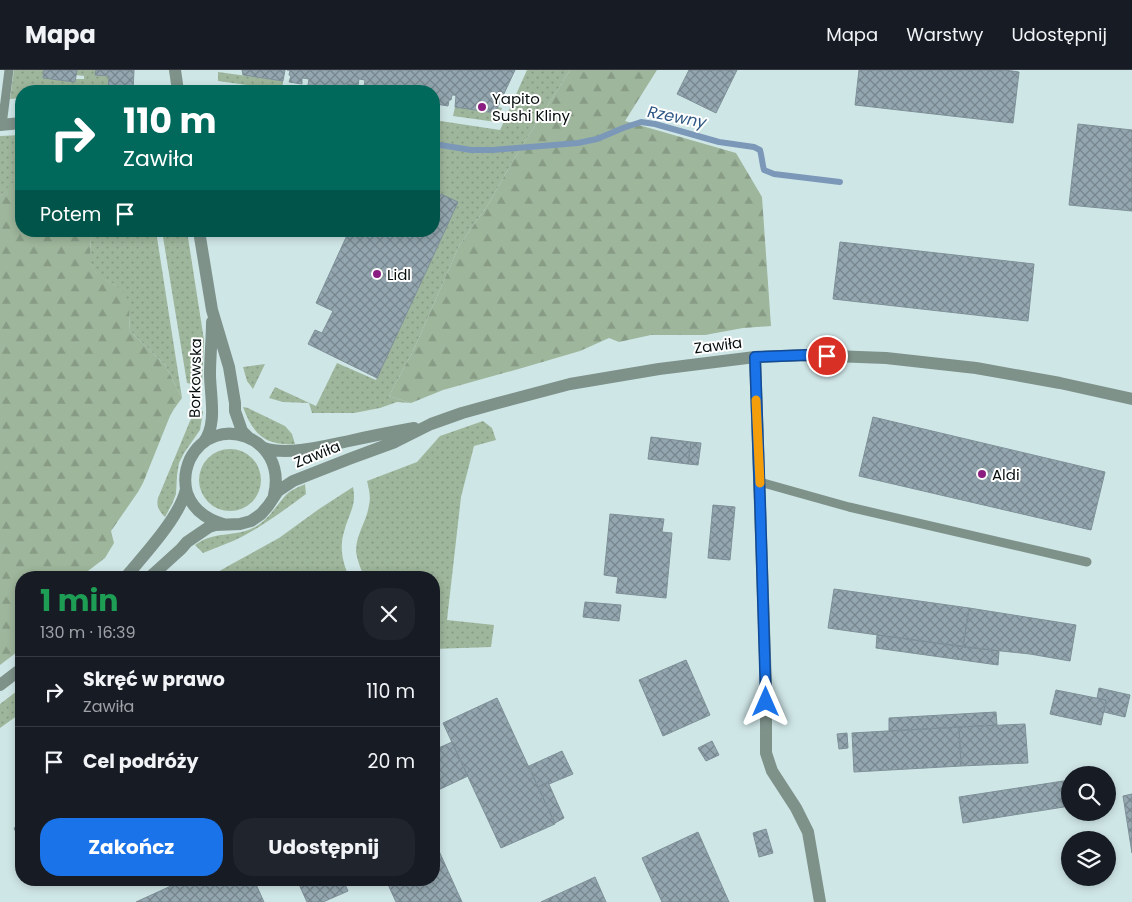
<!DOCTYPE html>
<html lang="pl">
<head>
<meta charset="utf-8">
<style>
  body { margin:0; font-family:Poppins,sans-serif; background:#20242c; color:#f1f3f6; height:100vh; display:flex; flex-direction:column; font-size:19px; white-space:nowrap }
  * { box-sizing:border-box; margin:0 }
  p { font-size:16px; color:#9ea1a6 }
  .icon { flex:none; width:28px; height:28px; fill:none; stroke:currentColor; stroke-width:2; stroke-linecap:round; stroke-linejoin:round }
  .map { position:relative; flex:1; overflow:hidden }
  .details { position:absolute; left:15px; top:501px; width:425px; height:315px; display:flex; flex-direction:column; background:#171b24; border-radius:20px; box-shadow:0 2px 8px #0003 }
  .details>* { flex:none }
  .guide { position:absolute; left:15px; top:15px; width:425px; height:152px; border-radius:20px; box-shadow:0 2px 8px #0003; background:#00695c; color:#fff; overflow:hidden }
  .buttons { position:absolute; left:1061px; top:696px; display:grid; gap:10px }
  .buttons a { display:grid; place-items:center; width:55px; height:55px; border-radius:50%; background:#171b24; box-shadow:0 2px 8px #0003; font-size:25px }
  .pin { position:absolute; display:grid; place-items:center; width:42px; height:42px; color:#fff; margin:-21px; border:2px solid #fff; border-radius:50%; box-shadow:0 1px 5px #0007 }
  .me { position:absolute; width:55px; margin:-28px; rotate:0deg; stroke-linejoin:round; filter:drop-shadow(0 0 4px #0008) }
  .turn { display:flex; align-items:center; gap:18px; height:105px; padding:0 25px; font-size:22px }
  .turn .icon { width:65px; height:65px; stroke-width:2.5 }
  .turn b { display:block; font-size:35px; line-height:42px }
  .then { display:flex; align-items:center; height:48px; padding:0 25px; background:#0003; gap:10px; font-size:19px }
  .round { display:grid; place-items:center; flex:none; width:52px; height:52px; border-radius:20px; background:#20242c }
  .summary { display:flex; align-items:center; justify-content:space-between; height:85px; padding:0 25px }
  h1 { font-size:30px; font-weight:700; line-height:38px; color:#1e9e55 }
  .action { display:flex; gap:10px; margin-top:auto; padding:10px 25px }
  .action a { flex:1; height:58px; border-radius:20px; background:#1a73e8; color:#fff; font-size:20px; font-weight:700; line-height:58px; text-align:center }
  .action a+a { background:#20242c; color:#f1f3f6 }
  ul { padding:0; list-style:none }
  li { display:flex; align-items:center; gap:15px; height:70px; padding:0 25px; border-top:1px solid #363941 }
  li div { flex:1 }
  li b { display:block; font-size:19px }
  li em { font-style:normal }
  header { display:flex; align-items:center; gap:30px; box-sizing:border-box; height:70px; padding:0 25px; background:#171b24; border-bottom:1px solid #363941 }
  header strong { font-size:24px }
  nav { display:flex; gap:28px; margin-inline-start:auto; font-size:18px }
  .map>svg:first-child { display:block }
  .grass { fill:url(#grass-dots) }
  .forest { fill:url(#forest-firs) }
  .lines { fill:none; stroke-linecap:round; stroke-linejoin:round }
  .stream { stroke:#7c98b9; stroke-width:6 }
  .building { fill:url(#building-cross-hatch); stroke:#7d9097 }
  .service { stroke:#7e928a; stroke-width:9 }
  .minor { stroke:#7e928a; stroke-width:12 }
  .tertiary { stroke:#7e928a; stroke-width:12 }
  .route-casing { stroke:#114b97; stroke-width:12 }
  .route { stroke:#1a73e8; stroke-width:9 }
  .slow { stroke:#f59e0b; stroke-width:9 }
  .poi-dot { fill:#8c1d80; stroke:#fff; stroke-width:2 }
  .labels { text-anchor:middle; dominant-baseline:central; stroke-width:4; stroke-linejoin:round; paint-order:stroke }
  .poi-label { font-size:15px; fill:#060e0e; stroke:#fff; text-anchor:start }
  .street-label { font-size:15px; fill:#060e0e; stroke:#fff }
  .water-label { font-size:16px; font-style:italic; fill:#2e5784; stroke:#fff }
</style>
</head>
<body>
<header>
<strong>Mapa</strong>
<nav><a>Mapa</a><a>Warstwy</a><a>Udostępnij</a></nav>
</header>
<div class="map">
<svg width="1132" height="832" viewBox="0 0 1132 832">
  <defs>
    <pattern id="grass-dots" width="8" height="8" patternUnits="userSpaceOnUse" patternTransform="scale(1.25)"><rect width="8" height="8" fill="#9eb69c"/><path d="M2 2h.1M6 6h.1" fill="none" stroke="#879b85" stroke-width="1.8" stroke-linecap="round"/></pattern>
    <pattern id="forest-firs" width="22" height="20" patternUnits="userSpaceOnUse" patternTransform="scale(1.25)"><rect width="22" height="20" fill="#9eb69c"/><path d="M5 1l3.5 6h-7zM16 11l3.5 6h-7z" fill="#879b85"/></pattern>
    <pattern id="building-cross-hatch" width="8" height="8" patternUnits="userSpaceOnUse" patternTransform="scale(1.25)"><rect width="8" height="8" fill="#94a7b0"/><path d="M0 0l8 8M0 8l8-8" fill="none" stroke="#77868e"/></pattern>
  </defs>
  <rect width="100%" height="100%" fill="#cfe6e7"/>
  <!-- grass -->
  <path class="grass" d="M14 0H44L43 8 75 12 76 9H84V6L76 5 77 0H96V5L109 6 108 21H118H21V28L10 29Z
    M527 0H570L514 89 489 133 459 176 415 277 389 326 411 333 397 332 380 338 354 343H312L309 333 283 332 269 328 275 317 316 336 337 293 376 310 458 132 434 121V50L500 60Z
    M218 2 283 11 282 20 218 11Z
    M455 37 495 43 497 37 502 38 496 52 453 46Z
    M21 65V107L0 126V66Z
    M92 161H156L182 328 165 295 130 261 129 242 115 215 99 206 94 200 89 189Z
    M162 161H187L204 270 202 316 187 313Z
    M265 294 253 319 247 311 243 297Z
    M243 337 248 338 285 356 292 364 295 374C265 376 253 364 243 337Z
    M203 341 200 360 184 383 179 393 177 405 176 424 172 434 165 447C159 441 156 436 158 428L190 351C193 345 198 343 203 341Z
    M483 351 492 358 496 370 474 376 461 427 447 550 494 555 491 577 434 579V508L364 507C361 499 357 490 356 481 356 464 367 451 369 435 371 427 369 419 367 411L417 392 440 366Z
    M199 410a31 31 0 1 1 62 0a31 31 0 1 1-62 0Z
    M305 414 306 424C283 441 259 459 233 471 223 475 213 479 203 483L195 475C216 460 232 468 253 458 268 451 275 437 285 426 290 420 299 417 305 414Z
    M353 417C357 436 348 445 344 462 339 478 343 493 349 507H209L230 495 279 468 319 439Z
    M21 618V643L0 658V634Z"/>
  <!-- forest -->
  <path class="forest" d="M570 0H657L625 51 736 83 762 127 771 256 743 258 705 265H651L619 272 609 268 580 281 522 298 443 320 411 333 389 326 415 277 459 176 489 133 514 89Z
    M21 107V161H92C90 181 85 198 105 209 111 213 120 217 124 223 131 232 129 249 130 261L165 295 182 328 174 339 170 346 143 413 138 422 111 461 114 473 105 488 80 507 21 508V579L0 595V126L10 115Z"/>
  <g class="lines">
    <!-- stream -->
    <path class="stream" d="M434 74 471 80H493L578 73 597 69 623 58 641 52 655 54 719 72 754 77 760 80C762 87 762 93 764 100L774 104 840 112"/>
  </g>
  <!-- building -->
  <path class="building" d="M44 0H77L75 12 43 8Z
    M96 0H134L133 21H108L109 6 95 5Z
    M242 0H285L283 11 243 5Z
    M287 0H515L495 43 455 37 456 26 454 25H452L451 30H449L448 36 436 34 437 28 434 27V21H394L364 17 365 10 359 9 358 16 345 14 344 21 308 15 309 9 302 8V14L289 12 291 6 289 5 290 0Z
    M689 0H737L716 43 677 24Z
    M859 0H1005L1019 2 1013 53 855 35Z
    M1078 54 1132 60V141L1069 135Z
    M441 124 458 132 377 308 308 274 315 260 322 263 333 241 316 233 349 161H434V140Z
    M840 172 1034 194 1028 251 833 229Z
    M873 347 1105 402 1091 460 859 406Z
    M651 367 691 372 688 394 648 389Z
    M691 372 701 373 698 395 688 394Z
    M713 435 735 437 730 490 708 488Z
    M610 444 664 449 662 462 672 463 666 528 616 523 618 507 604 505Z
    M834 519 969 538 963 577 828 558Z
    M585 532 621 535 619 551 583 547Z
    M969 538 1076 555 1070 591 1030 584 963 577Z
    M877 565 999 581 998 595 876 578Z
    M686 590 710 645 663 666 639 610Z
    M1099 618 1130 625 1125 647 1104 642 1106 630 1097 628Z
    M1056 620 1106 630 1101 655 1050 644Z
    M497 628 555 754 501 778 443 653Z
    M996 642 997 655 889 661V648Z
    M1025 654 1028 693 961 696 959 657Z
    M959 657 961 696 854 702 852 663Z
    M847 663 848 678 839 679 837 664Z
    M712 671 719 685 706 691 698 678Z
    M452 672 468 706 434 722V680Z
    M562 681 573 704 549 714 548 712 538 717 529 696Z
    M1070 710V736L963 753 959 727Z
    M548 712 564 748 555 753 538 717Z
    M1132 724V783L1123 726Z
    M21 755V774L14 758Z
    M766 759 773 783 759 787 753 763Z
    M698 762 729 832H662L642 788Z
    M434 770 462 832H396L386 810H434Z
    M595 807 606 832H541Z
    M184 810H254L264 832H136Z
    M297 810H343L348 821 323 832H307Z"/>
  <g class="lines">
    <!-- service -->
    <path class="service" d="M2 55 9 0
      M760 412 849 437 1087 492"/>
    <!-- minor -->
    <path class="minor" d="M0 55 21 53
      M755 287 766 617V683L772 701 796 738 808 762 820 832"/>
    <!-- tertiary -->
    <path class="tertiary" d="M175 0 178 21
      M199 161 212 240 229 297 235 333V341L242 361 249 368
      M203 373C218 355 210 325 210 304 210 287 212 269 212 252
      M264 378C287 386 325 376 349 371 371 366 392 362 414 358
      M223 454C206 449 193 440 187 423 184 412 185 400 190 389 214 341 288 366 274 425
      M125 508C144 485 180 447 186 419
      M149 508 181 479 187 472 209 457 215 455 240 454 251 451 261 444 268 436 278 421 293 411 349 389 395 372 431 354 462 343 498 333 570 314 659 299 755 287 807 285 886 288 976 298 1060 313 1132 329
      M0 615 21 599"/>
  </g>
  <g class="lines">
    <!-- route casing -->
    <g class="route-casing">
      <path id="route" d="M766 632 760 431 755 287 807 285 827 286"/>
    </g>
    <!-- route -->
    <use href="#route" class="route"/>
    <!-- slow -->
    <path class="slow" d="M756 330 760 413"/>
  </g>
  <!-- markers -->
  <g class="poi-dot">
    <circle cx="482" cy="37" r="5"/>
    <circle cx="377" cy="204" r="5"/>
    <circle cx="982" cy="404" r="5"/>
  </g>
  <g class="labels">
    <!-- poi labels -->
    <g class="poi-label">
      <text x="492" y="28">Yapito<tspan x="492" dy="17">Sushi Kliny</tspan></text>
      <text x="387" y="204">Lidl</text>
      <text x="992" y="404">Aldi</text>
    </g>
    <!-- street labels -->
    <g class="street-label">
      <text transform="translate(718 275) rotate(-7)">Zawiła</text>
      <text transform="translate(195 308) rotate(-89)">Borkowska</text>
      <text transform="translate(317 384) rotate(-22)">Zawiła</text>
    </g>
    <!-- water labels -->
    <g class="water-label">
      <text transform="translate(677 47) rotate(11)">Rzewny</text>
    </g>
  </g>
</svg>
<div class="buttons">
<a><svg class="icon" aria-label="search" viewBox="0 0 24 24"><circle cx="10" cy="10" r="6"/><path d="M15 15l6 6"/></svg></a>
<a><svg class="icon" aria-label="layers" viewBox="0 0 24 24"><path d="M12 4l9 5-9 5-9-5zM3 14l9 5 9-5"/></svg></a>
</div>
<div class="pin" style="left:827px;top:286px;background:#d93025"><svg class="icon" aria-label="arrive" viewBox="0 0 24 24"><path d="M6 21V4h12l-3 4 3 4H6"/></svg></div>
<svg class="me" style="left:766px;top:632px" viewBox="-20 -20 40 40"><path d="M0-17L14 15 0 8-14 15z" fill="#1a73e8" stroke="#fff" stroke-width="4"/></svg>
<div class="guide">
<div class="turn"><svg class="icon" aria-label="right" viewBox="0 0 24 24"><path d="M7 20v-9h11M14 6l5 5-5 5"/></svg><div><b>110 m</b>Zawiła</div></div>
<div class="then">Potem<svg class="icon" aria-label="arrive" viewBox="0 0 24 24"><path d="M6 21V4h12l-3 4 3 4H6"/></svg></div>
</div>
<section class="details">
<div class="summary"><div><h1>1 min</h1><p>130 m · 16:39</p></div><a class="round"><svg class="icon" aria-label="close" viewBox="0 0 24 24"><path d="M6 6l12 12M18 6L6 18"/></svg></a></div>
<ul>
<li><svg class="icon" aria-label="right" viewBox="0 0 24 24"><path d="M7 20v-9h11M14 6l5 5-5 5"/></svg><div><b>Skręć w prawo</b><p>Zawiła</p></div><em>110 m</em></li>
<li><svg class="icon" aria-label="arrive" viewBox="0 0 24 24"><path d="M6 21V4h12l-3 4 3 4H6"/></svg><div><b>Cel podróży</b></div><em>20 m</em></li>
</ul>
<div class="action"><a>Zakończ</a><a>Udostępnij</a></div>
</section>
</div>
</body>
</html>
